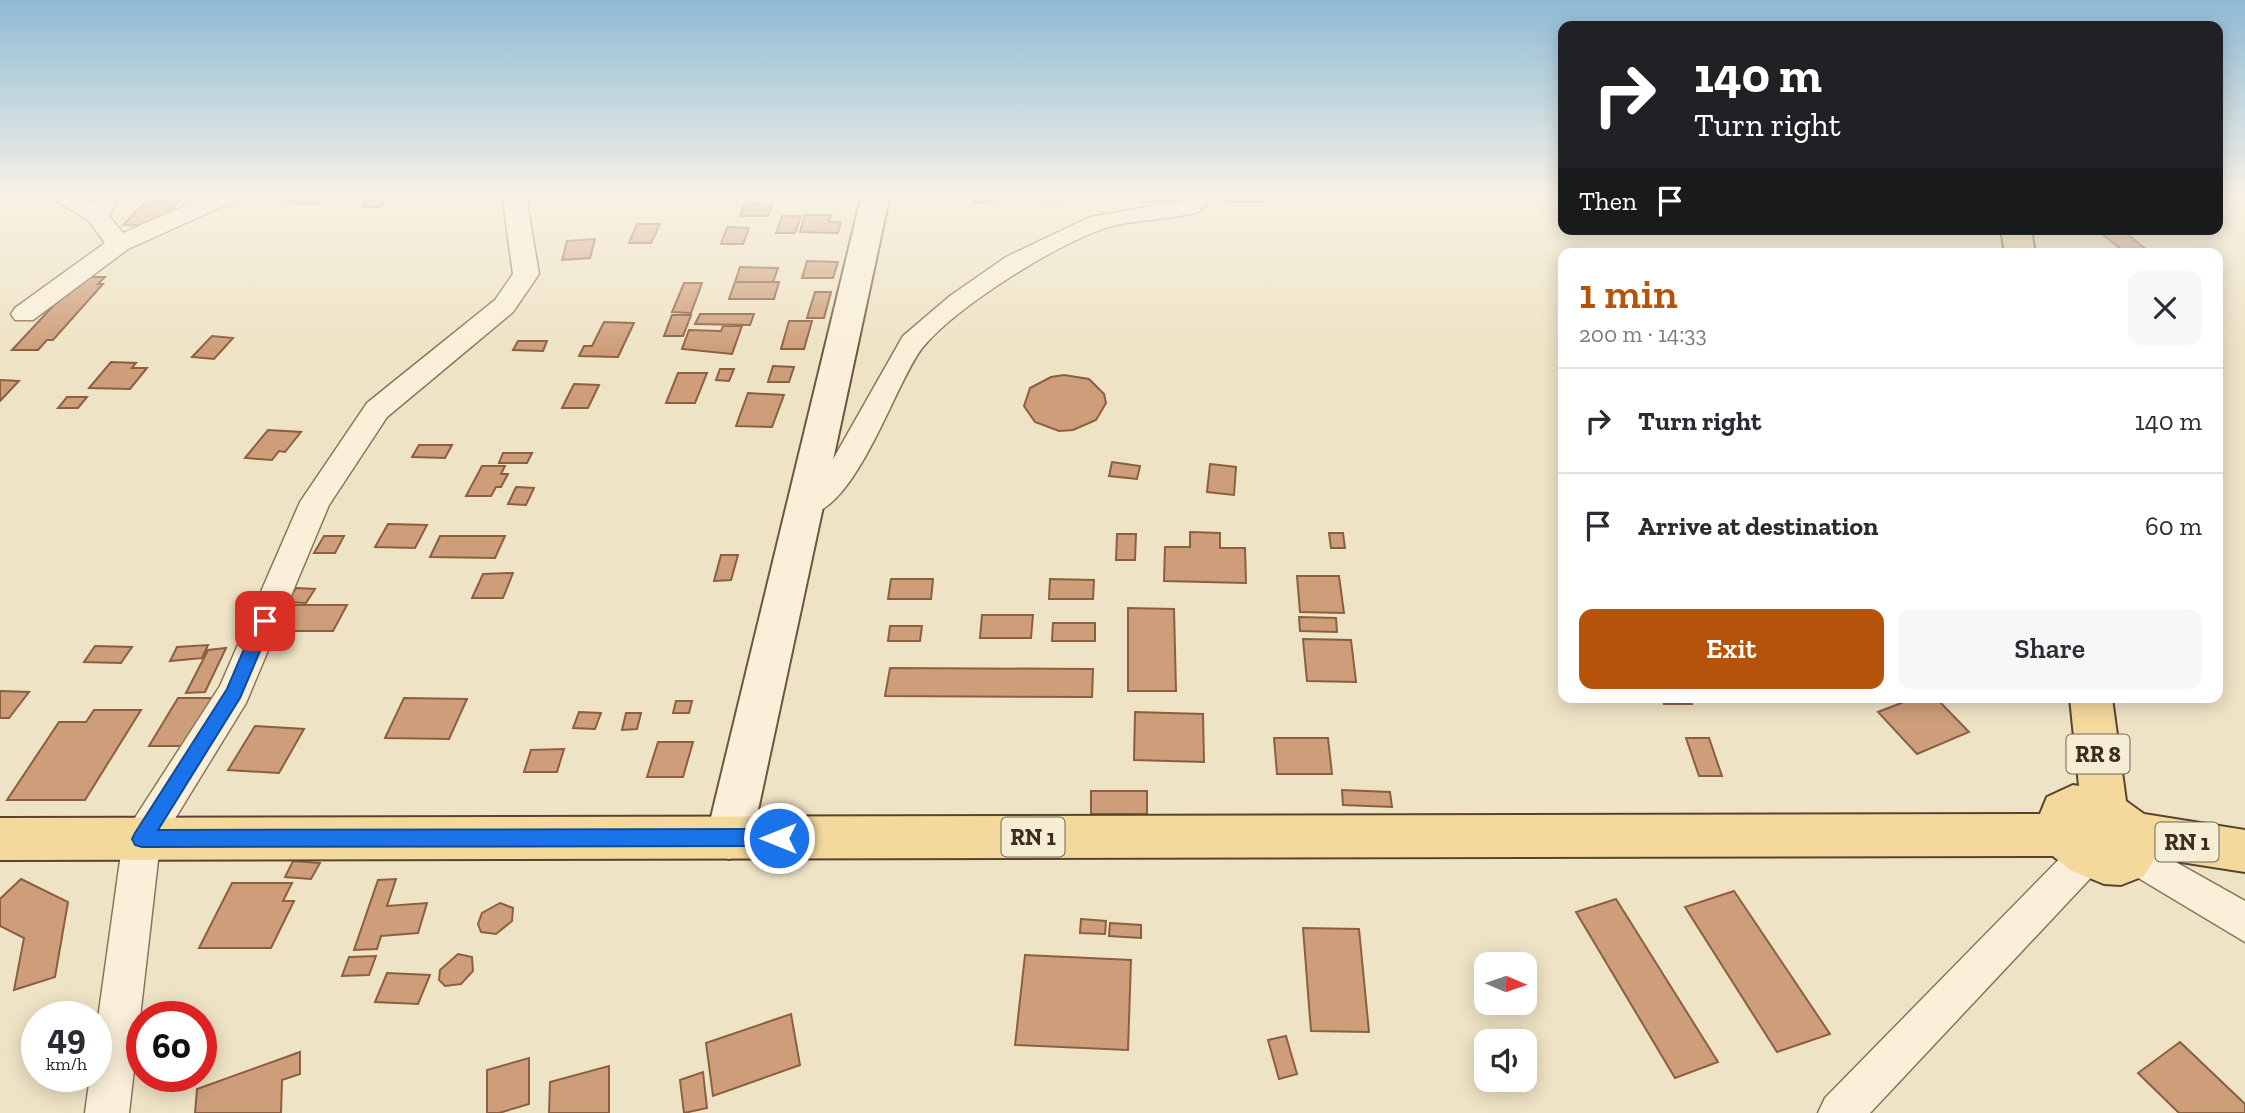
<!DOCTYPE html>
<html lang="en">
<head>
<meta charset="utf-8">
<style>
  body { margin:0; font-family:"Zilla Slab",serif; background:#f7f7f7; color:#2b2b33; height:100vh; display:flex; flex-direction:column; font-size:26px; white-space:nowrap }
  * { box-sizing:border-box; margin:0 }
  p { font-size:23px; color:#7c7c81 }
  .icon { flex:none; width:38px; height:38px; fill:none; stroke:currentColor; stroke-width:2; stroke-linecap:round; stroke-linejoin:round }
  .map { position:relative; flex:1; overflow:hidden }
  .details { position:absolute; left:1558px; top:248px; width:665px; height:455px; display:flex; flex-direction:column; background:#fff; border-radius:14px; box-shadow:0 4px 18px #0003 }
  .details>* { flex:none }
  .guide { position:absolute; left:1558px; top:21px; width:665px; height:214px; border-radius:14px; box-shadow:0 4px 18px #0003; background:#202124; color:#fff; overflow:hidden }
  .needle { width:46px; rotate:92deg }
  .controls { position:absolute; left:1474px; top:952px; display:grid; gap:14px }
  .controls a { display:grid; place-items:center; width:63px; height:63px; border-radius:14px; background:#fff; box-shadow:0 4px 18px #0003; font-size:35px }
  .speed { position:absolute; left:21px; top:1001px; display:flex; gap:14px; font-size:35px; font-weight:700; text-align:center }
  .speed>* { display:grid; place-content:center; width:91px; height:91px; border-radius:50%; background:#fff; box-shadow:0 4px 18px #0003; line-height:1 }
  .speed small { font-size:18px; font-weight:400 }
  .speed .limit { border:10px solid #d22; background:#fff; color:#111 }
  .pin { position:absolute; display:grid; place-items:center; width:60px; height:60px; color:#fff; margin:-30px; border-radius:14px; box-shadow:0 4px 10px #0006 }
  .me { position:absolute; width:77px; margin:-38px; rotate:270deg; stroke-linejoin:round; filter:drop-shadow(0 0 5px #0008) }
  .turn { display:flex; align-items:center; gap:24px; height:147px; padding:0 21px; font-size:32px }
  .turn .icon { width:91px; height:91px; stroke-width:2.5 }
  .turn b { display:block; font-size:49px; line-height:60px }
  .then { display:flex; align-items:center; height:66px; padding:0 21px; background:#0003; gap:14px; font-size:26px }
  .round { display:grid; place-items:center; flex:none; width:74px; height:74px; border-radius:14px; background:#f7f7f7 }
  .overview { display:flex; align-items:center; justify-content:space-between; height:119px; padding:0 21px }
  h1 { font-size:42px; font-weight:600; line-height:52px; color:#b45309 }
  .cta { display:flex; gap:14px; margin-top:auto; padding:14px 21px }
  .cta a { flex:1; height:80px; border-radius:14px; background:#b45309; color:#fff; font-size:28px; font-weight:600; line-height:80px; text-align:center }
  .cta a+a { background:#f7f7f7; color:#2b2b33 }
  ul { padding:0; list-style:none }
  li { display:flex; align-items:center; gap:21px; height:105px; padding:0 21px; border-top:2px solid #e1e1e2 }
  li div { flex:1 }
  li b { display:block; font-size:26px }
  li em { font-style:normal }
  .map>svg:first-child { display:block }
  .building { fill:#ce9e7a; stroke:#8b5f40; stroke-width:2 }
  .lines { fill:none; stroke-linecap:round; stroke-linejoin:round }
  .street-casing { stroke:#8b755a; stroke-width:3 }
  .secondary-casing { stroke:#6d563d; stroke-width:4 }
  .primary-casing { stroke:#59432f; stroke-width:4 }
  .street { fill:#faf0d9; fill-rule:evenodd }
  .secondary { fill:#faf0d9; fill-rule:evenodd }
  .primary { fill:#f3d99c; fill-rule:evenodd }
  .route { fill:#1a73e8; stroke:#114b97; stroke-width:2 }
  .labels { text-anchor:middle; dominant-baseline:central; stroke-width:5; stroke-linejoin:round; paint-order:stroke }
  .shield { fill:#f6edd5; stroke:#736756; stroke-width:2 }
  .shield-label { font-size:23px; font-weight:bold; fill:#3b2d1f }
</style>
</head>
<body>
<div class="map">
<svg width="2245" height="1113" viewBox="0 0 2245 1113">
  <rect width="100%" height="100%" fill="#efe3c5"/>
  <!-- building -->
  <path class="building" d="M153 194H185L155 226 123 225Z
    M295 194H327L318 204 287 203Z
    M911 194H939L938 199H910Z
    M976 194H1007L1006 200H990L989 203H974Z
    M1036 194H1065L1064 200H1036Z
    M1141 194H1176V202H1141Z
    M1227 194H1263L1264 202H1228Z
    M369 198H386L380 207H362Z
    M745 204 773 205 768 216H740Z
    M805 215H831L829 222H841L838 233 800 232Z
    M782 216H801L795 233H776Z
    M637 224H660L651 243H629Z
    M727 227 749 228 743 244H721Z
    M2096 229H2121L2152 254H2127Z
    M595 239 590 258 562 260 567 241Z
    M807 261 838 262 833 278H802Z
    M740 267 778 268 773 282H735Z
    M80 277H105L98 284H103L53 340H47L38 350H12Z
    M735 282H779L774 299H729Z
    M684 283H702L691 313 672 312Z
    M815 292H831L824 318H807Z
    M700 314H754L750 325 695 324Z
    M672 315H691L683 336H664Z
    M789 321H812L804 349H781Z
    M604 322 634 323 618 357 579 356 584 346H592Z
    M723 326H742L732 354 682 349 689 330 721 331Z
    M212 336 233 338 214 359 192 357Z
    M518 341H547L543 351 513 350Z
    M111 362 136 363 132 368H147L130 389 89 388Z
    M773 366 794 367 789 382H768Z
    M720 369H734L729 381 716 380Z
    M678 373H707L695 403H666Z
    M1064 375 1089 379 1104 394 1106 403 1096 420 1073 430 1059 431 1035 422 1024 406 1030 388 1051 377Z
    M0 380 19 381 0 401Z
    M574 384 599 385 588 408H562Z
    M748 393 784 395 772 427 736 426Z
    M67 397H87L78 408H58Z
    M268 430 301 432 285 452 279 451 272 460 245 458Z
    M419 445H452L445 458 412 457Z
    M503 453H532L527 463H499Z
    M1112 462 1140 466 1137 479 1109 476Z
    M1210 464 1236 467 1234 495 1207 492Z
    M482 466H505L501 474H508L501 487H496L491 496H466Z
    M516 487 534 488 526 505 508 504Z
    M388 524 427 525 415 548 375 547Z
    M1190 532 1220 533V548H1245L1246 583 1164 581 1165 547H1190Z
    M1329 533H1343L1345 548H1331Z
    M1117 534H1136L1135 560H1116Z
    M324 536H344L335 553H314Z
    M440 536H505L495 558 430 557Z
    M721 555H738L731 580 714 581Z
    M513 573 503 598H472L483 574Z
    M1297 576H1339L1344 613 1300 612Z
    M891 579H933L931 599H888Z
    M1050 579 1094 580 1093 599H1049Z
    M296 588 315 589 306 603 287 602Z
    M289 605H347L333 631H274Z
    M1128 608 1174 609 1176 691H1128Z
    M982 615H1033L1031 638H980Z
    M1299 617 1336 618 1337 632 1300 631Z
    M1053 623H1095V641H1052Z
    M890 626H922L920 641H888Z
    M1303 639 1351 640 1356 682 1307 681Z
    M208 645 202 658 170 661 177 647Z
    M95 646 132 647 121 663 84 662Z
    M226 648 205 692 186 693 208 650Z
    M890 668 1093 669 1092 697 885 696Z
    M0 692 1 691 29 692 9 718H0Z
    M178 698H213L186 746H149Z
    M404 698 467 699 449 739 385 738Z
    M1662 698H1690L1692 704H1664Z
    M1914 698H1936L1969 732 1917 754 1878 712Z
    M676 701H692L689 713H673Z
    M94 710H141L85 800H7L59 722H86Z
    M579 712 601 713 595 729 573 728Z
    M1135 712 1203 714 1204 762 1134 760Z
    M626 713H641L637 729 622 730Z
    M255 726 304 729 279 773 228 770Z
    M1274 738H1328L1332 774H1277Z
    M1686 738H1709L1722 776H1699Z
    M658 742H693L683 777H647Z
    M564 749 557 772H524L531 750Z
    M1342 790 1390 792 1392 807 1343 805Z
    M1091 791H1147V814H1091Z
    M293 861 320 863 311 879 285 877Z
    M21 879 68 902 55 977 14 990 24 938 0 926V899Z
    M396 879 387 906 427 903 418 933 381 936 377 949 354 950 378 880Z
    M232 883H292L283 901H294L271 948H199Z
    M1734 891 1830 1034 1777 1052 1685 907Z
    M1616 899 1718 1062 1675 1078 1576 912Z
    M500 903 513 908 512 921 496 934 481 932 478 924 482 913Z
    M1081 919 1106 921 1105 934 1080 933Z
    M1110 923 1141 925V938L1109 936Z
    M1303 928 1359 929 1369 1032 1311 1031Z
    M458 954 472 957 473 971 461 984 445 986 439 980 440 970Z
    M1025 955 1131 960 1128 1050 1015 1045Z
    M376 956 369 975 342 976 349 957Z
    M387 973 430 975 418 1004 375 1002Z
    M791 1014 800 1065 713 1096 706 1043Z
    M1286 1036 1297 1074 1279 1079 1268 1040Z
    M2180 1042 2245 1104V1113H2179L2138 1073Z
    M300 1052V1074L282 1080 281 1113H195L197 1089Z
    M529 1058V1104L499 1113H487V1070Z
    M609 1066V1113H549L550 1082Z
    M703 1072 707 1108 684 1113 680 1080Z"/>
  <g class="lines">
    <!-- street casing -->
    <g class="street-casing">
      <path id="street" d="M46 194H75L92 204 98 194H122L109 216 123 233 212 194H243L239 199 128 249 33 320H15L11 314 15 308 105 243 89 221Z
        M505 194H529L528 209 539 274 513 312 387 417 329 505 246 703 160 843 129 1113H85L90 1076H96V1033L123 839 129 827 220 686 300 502 367 403 495 300 513 274 504 209Z
        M1189 194H1213L1199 212C1169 220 1135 219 1105 228 1055 245 957 306 923 347 894 382 851 531 794 514L790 506 794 498 823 477 903 336 950 296 1006 257 1090 217 1183 201Z
        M2133 838 2245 901V942L2120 867 2114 855 2120 843Z
        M2087 839 2100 844 2106 856 2100 868 1870 1113H1818L1825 1098 2074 844Z"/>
    </g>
    <!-- secondary casing -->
    <g class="secondary-casing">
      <path id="secondary" d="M862 194H890L752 838 745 853 729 859 713 853 706 838Z"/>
    </g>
    <!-- primary casing -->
    <g class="primary-casing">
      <path id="primary" d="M2001 229H2031L2035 254H2005Z
        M2070 698H2112L2126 801 2144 814 2245 830V872L2155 858 2144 876 2121 885 2104 884 2070 870 2053 856 0 860V818L2040 814 2047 797 2073 785 2079 786Z"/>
    </g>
    <!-- street -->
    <use href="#street" class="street"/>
    <!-- secondary -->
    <use href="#secondary" class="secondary"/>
    <!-- primary -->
    <use href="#primary" class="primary"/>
  </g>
  <!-- sky -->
  <linearGradient id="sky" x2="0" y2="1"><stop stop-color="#8ebad6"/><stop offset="0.56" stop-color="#f8f2e5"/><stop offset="1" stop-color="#f8f2e5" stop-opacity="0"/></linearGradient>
  <rect width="2245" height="349" fill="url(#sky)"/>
  <!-- route -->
  <path class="route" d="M265 615 273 621 240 698 158 830 779 829 786 831 788 838 786 844 779 846 142 847 135 845 132 839 135 833 227 689 256 621Z"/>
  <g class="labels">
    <!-- shield labels -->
    <g class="shield">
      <rect x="2066.5" y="734.5" width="63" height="39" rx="5"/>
      <rect x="1001.5" y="817.5" width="63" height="39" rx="5"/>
      <rect x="2155.5" y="822.5" width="63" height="39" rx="5"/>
    </g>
    <g class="shield-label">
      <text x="2098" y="754">RR 8</text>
      <text x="1033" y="837">RN 1</text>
      <text x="2187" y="842">RN 1</text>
    </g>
  </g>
</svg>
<div class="controls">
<a><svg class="needle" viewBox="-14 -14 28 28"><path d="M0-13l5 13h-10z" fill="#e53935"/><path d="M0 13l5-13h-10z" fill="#7c7c81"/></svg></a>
<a><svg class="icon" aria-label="sound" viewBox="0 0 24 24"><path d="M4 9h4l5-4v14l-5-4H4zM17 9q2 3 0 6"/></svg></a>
</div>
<div class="speed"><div>49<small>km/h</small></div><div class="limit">60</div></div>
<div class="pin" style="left:265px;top:621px;background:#d93025"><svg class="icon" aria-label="arrive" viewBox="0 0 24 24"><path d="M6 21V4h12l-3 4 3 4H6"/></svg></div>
<svg class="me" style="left:779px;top:838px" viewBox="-20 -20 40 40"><circle r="17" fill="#1a73e8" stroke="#fff" stroke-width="3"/><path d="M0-11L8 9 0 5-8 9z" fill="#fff"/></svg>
<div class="guide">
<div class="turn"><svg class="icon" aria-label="right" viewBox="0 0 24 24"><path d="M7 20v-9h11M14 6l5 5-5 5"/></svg><div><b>140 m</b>Turn right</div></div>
<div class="then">Then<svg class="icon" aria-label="arrive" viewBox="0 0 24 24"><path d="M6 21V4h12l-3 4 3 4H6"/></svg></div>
</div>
<section class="details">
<div class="overview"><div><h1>1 min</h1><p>200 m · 14:33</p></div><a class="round"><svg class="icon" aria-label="close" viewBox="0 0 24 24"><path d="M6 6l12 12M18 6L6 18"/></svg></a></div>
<ul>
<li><svg class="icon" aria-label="right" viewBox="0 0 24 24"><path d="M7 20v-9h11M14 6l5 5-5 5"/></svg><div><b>Turn right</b></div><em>140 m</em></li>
<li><svg class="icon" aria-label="arrive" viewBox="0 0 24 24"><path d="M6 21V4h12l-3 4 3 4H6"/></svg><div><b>Arrive at destination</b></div><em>60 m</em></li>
</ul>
<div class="cta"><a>Exit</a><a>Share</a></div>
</section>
</div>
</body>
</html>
